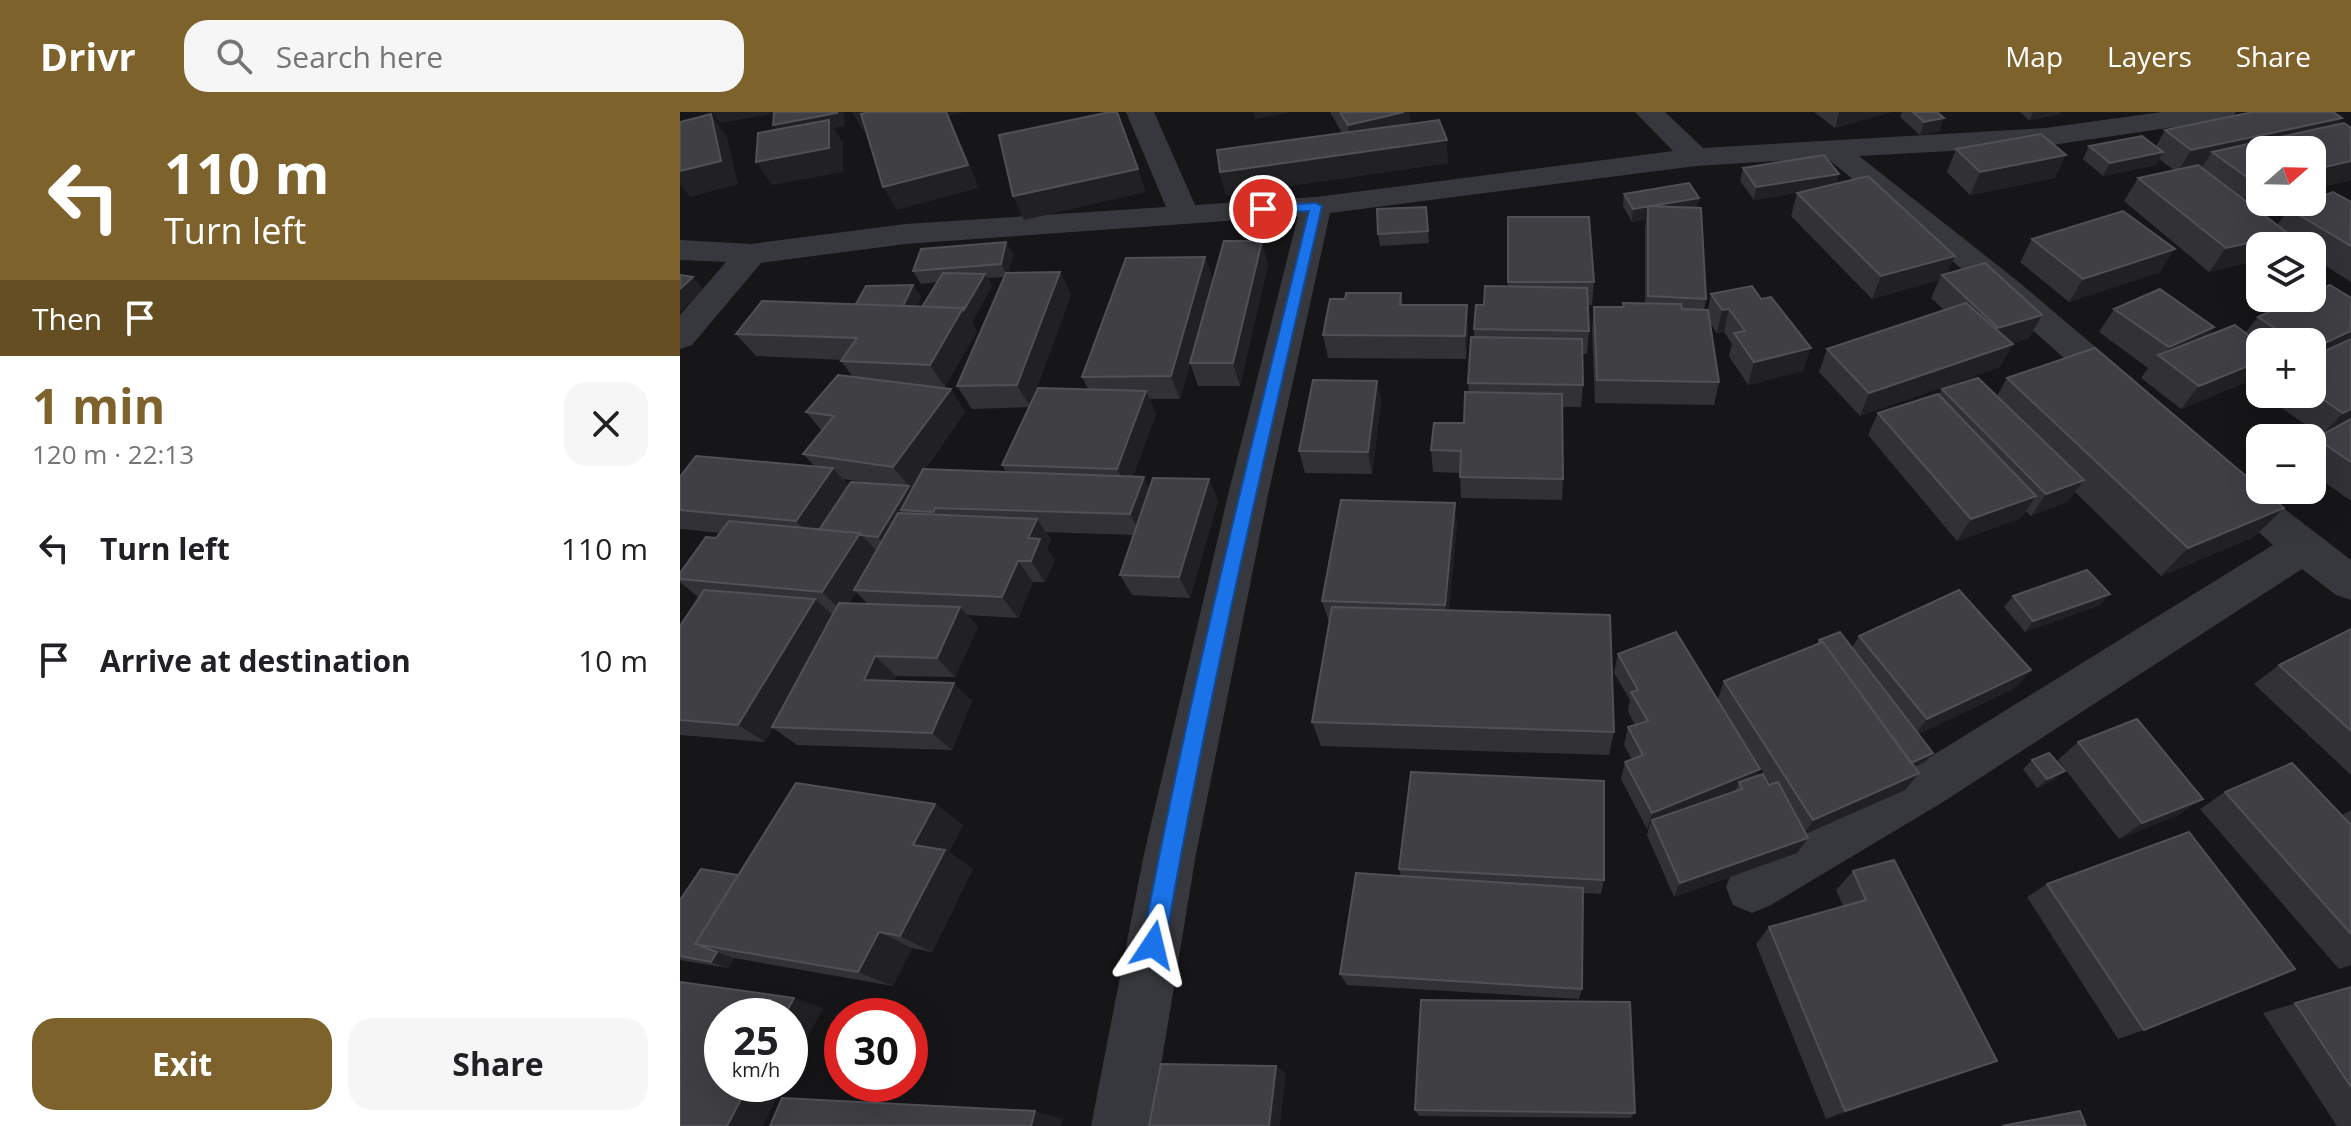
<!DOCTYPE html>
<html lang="en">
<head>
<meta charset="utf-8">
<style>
  body { margin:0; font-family:"Open Sans",sans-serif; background:#f6f6f6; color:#202124; height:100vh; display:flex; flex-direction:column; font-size:30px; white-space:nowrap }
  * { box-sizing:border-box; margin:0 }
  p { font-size:26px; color:#757577 }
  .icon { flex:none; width:44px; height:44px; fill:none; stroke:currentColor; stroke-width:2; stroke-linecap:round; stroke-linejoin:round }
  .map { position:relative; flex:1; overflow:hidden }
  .details { display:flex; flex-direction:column; background:#fff; width:680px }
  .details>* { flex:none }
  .hud { background:#7e622b; color:#fff; overflow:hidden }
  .needle { width:52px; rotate:70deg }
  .fabs { position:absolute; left:1566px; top:24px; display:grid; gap:16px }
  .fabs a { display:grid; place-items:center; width:80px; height:80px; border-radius:16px; background:#fff; box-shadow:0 8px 32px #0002; font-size:40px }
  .speed { position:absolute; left:24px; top:886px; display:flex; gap:16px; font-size:40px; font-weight:700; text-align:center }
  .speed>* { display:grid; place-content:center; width:104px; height:104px; border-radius:50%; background:#fff; box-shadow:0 8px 32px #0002; line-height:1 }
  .speed small { font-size:20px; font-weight:400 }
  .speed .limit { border:12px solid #d22; background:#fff; color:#111 }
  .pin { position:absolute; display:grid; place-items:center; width:68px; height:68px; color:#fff; margin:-34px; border:4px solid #fff; border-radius:50%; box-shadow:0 2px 8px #0007 }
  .me { position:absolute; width:88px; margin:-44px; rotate:10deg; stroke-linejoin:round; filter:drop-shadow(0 0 6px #0008) }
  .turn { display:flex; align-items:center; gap:28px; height:168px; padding:0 32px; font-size:36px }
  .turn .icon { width:104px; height:104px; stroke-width:2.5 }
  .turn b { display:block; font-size:56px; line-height:68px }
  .then { display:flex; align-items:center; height:76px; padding:0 32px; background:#0003; gap:16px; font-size:30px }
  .round { display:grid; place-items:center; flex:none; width:84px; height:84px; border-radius:24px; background:#f6f6f6 }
  .overview { display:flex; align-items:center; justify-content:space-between; height:136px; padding:0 32px }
  h1 { font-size:48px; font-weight:700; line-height:60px; color:#7e622b }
  .button { display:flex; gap:16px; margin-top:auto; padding:16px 32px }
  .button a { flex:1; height:92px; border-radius:24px; background:#7e622b; color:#fff; font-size:32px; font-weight:700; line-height:92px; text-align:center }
  .button a+a { background:#f6f6f6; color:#202124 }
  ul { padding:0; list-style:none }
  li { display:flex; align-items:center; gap:24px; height:112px; padding:0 32px }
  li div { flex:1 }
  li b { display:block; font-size:30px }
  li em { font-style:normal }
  header { display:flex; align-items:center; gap:48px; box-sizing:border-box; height:112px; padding:0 40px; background:#7e622b; color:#fff }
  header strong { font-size:38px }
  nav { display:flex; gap:44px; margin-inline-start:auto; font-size:28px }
  .search { width:560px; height:72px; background:#f6f6f6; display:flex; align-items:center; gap:20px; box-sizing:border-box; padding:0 28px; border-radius:24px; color:#757577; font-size:30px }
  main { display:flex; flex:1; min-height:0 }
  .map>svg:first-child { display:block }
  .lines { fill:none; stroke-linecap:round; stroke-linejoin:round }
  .street { fill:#37383d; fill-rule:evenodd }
  .wall { fill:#323236; fill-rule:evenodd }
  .shaded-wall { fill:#212124 }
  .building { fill:#3f3f44; stroke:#4f5156; stroke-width:2 }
  .route { fill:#1a73e8; stroke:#114b97; stroke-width:2 }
</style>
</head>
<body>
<header>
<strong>Drivr</strong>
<div class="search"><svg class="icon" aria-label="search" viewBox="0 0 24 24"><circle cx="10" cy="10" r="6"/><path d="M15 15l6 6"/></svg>Search here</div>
<nav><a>Map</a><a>Layers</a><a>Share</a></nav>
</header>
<main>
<section class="details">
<div class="hud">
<div class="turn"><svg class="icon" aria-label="left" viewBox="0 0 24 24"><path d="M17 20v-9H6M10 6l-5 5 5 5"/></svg><div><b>110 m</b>Turn left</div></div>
<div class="then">Then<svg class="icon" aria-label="arrive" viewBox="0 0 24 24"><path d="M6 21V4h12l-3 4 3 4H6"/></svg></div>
</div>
<div class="overview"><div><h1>1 min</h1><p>120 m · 22:13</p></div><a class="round"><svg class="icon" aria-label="close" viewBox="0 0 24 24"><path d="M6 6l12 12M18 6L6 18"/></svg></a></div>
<ul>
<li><svg class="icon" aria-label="left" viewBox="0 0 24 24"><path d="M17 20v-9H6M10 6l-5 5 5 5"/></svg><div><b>Turn left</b></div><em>110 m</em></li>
<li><svg class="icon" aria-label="arrive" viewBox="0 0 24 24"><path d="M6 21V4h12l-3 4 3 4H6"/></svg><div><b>Arrive at destination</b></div><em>10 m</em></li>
</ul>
<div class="button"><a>Exit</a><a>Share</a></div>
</section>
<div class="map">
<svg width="1671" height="1014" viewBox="0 0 1671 1014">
  <rect width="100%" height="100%" fill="#161618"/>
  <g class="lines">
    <!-- street -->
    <path class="street" d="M446 0H474L515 93 636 85 993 39 955 0H985L1023 36 1365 16 1482 0H1556L1552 6 1542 8 1365 34 1179 44 1335 167 1458 271 1463 280 1458 289 1445 293 1432 289 1311 181 1147 46 1016 54 650 101 588 383 516 742 471 1014H411L464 742 548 383 618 104 225 132 81 151 12 233 0 237V203L46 150 0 148V128L71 132 225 112 486 95Z
      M1548 355 1562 360 1580 378 1671 448V488L1656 483 1622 457 1263 690 1091 793 1072 801 1053 793 1046 775 1053 757 1229 658 1593 433 1534 380 1528 370 1534 360Z"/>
  </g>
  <!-- wall -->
  <path class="wall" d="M650 0H729L730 12 768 51 546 83 540 60 662 21Z
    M1134 0H1211L1155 16Z
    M1222 0H1257L1260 19 1240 23 1220 5Z
    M1340 0H1381L1380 2 1349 8Z
    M1662 6 1656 13 1671 16V68L1632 77V38L1580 89 1569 92 1597 113 1609 97 1671 90V170L1632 145V134H1614L1604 128 1600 134H1580L1529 160 1444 89 1458 66 1494 58 1479 47 1476 53 1423 64 1403 47 1409 34H1476L1485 18Z
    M1276 37 1375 66 1290 83 1267 60Z
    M1063 56 1157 71 1275 144 1267 161 1362 203 1349 226 1332 231 1320 255 1180 304 1139 260 1147 237 1264 198 1251 186 1259 168 1192 187 1111 104 1117 81 1126 79 1074 88 1060 69Z
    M944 82 1019 86 1017 96 1026 187 1024 198H1028L1031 182 1123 259 1068 273 1049 244 1052 232 1044 220 1037 221 1030 211 1039 270 1034 293 915 291 912 218 914 195H943V191H965V117L966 107 952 110 943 94Z
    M746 95 749 131 700 134 698 122Z
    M828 105 914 170 912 193H908L909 219 907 242H902L903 273 901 295H882L883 367 882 388 781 386 780 361 753 360 751 338 784 311 789 280 788 271 794 225V217L804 193 828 175Z
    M1352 127 1480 160 1389 190 1340 150Z
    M333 142 328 161 380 160 391 183 351 291 408 277 402 265 525 145 533 168 588 152 560 274H518L510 251 500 287H469L476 302 453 364 470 376 529 367 538 389 510 486 452 483 440 463 454 423 366 420 371 428 367 437 375 448 365 470H353L338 506 287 503 298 515 275 565 216 564 214 569 292 589 272 638 117 633 93 616 85 630 0 623V514L19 486 0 470V461L36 426 41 421 0 417V365L135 354 123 342 142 319 126 300 172 264 161 249 162 248 76 244 56 222 176 192 233 173 241 185 236 195H242L257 170 241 172 233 159ZM325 165 277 274 292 297 349 295 322 353 326 360 245 357 285 300 254 275H265L297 219 292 210 312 174 308 166ZM163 367 197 372 168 373ZM176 480 188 492 169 491Z
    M721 181 723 193 788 216 786 247 648 246 643 223 665 187Z
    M1671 186V389L1632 361V330L1640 323 1582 282H1632V230H1580V260L1576 266 1501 297 1461 266 1468 256 1419 220 1434 197 1534 215 1528 224 1565 221 1578 205Z
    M1327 266 1604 396 1574 425 1481 464 1395 380 1387 390 1351 404 1346 399 1341 406 1277 429 1188 323 1198 301 1259 282 1262 277 1317 284Z
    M697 269 701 291 692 362 625 361 619 339Z
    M777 412 769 498 934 620 929 643 641 634 632 610 649 510 642 489Z
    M1430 482 1420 493 1345 520 1324 495 1333 484Z
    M1671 517V663L1574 572 1599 553Z
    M1179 524 1351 558 1335 576 1239 622 1253 641 1245 650 1234 655 1225 678 1126 722 1128 726 1117 741 994 785 967 723 969 716 967 717 941 667 945 650 952 648 944 633 948 615 955 613 948 599 950 588 934 561 938 542 1038 587 1044 569 1136 533 1139 528 1172 536ZM1053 612 1091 673H1089L1076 664 1080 657Z
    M1398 630 1498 703 1439 727 1378 648Z
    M1352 648 1374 668 1357 676 1343 657Z
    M1545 680 1662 703 1671 698V853L1659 857 1520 697Z
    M255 692 283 713 269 740 293 757 252 840 232 836 213 874 54 846 48 856 0 848V788L58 763Z
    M719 757 924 768 921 782 903 781 902 877 899 887 667 873 660 862 721 764Z
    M1173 759 1290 959 1146 1007 1076 832 1089 815 1163 794 1156 778Z
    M1367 772 1464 918 1438 927 1347 785Z
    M1671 875V1014H1657L1583 901Z
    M735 998 955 1001 950 1006 739 1004Z"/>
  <!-- shaded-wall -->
  <path class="shaded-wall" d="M32 0H102L40 11Z
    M157 0H164L165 14 154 16 163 31V60L92 73 76 50 101 25 93 13Z
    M172 0H286L269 3 299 76 217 98 203 75 267 3 183 19Z
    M574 0H612L575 7Z
    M724 0H729L731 22 671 35 668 13Z
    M1159 0H1211L1155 16Z
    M1353 0H1381L1380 2 1349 8Z
    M31 2 47 25 58 72 10 85 0 72V59Z
    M1264 6 1260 19 1240 23 1244 10Z
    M1662 6 1645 28 1532 40 1522 55 1497 61 1511 38Z
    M767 28 768 51 546 83 540 60Z
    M1483 40 1476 53 1423 64 1430 51Z
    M1386 43 1375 66 1290 83 1300 60Z
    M1671 49V68L1632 77V58Z
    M458 57 466 80 344 108 333 84Z
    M1159 62 1156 74 1074 88 1076 75Z
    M1580 70V89L1559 94 1575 71Z
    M1019 86 1017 98 968 95Z
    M968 95 966 107 952 110 953 97Z
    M1609 122 1600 134H1580V148L1529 160 1546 136Z
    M582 129 588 152 560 274 553 251Z
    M326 130 333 142 328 165 321 152Z
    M1495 137 1480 160 1389 190 1403 167Z
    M1275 144 1265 166 1262 163 1259 168 1192 187 1201 164Z
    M525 145 533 168 500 287 491 264Z
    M380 160 391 183 350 295 337 273Z
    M305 162 312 174 292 210 297 219 265 275 250 253Z
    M13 165 23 177 0 200V177Z
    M233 173 241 185 231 206 223 194Z
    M787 193 788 216 786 247 785 224Z
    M1049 197 1044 220 1037 221 1042 198Z
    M1362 203 1349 226 1306 239 1318 216Z
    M1534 215 1517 238 1481 245 1489 235Z
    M1671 219V232L1632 250V237Z
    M1333 232 1320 255 1180 304 1189 281Z
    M1131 236 1123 259 1068 273 1074 250Z
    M1580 249V260L1576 266 1501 297 1519 274Z
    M697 269 701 291 692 362 688 340Z
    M271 277 285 300 231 376 239 386 221 398 227 405 208 436 198 425 229 374 213 355Z
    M466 279 476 302 448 379 437 357Z
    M1671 297V309L1641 324 1663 301Z
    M153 356 172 378 138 430 116 409Z
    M464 365 475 386 462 424 450 402Z
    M529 367 538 389 510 486 499 465Z
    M1404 368 1387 390 1351 404 1366 382Z
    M1356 384 1341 406 1277 429 1291 407Z
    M775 391 777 412 768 513 765 493Z
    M1604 396 1574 425 1481 464 1508 436Z
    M357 407 371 428 367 437 375 448 365 470 351 449 348 426Z
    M180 421 199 442 174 478 176 480 163 500 142 480Z
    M338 449 353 470 338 506 322 485Z
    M1430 482 1420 493 1345 520 1353 509Z
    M135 487 157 507 85 630 58 613Z
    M280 495 298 515 275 565 257 546Z
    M195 544 216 564 206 586 184 568Z
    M1351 558 1335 576 1233 625 1247 607Z
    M274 571 292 589 272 638 252 621Z
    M1253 641 1245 650 1223 660 1231 651Z
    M1080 657 1072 673 1062 677 1059 670 1054 681 972 708 969 716 967 717 972 701Z
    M1385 659 1374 668 1357 676 1367 667Z
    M1239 661 1225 678 1123 723 1133 708Z
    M1523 687 1498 703 1439 727 1462 711Z
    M255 692 283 713 269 740 293 757 252 840 220 824 233 733Z
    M1128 726 1117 741 994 785 1000 771Z
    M199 820 232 836 213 874 178 860Z
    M37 840 54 846 48 856 31 850Z
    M114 886 143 896 110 960V904H104Z
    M1317 949 1290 959 1146 1007 1165 999Z
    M596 954 606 961 600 1014H589Z
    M69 972H104L83 1014H47Z
    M355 999 383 1007 381 1014H351Z"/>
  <!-- building -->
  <path class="building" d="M94 0H157V1L93 13Z
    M189 0H266L288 53 203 75 181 2Z
    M430 0H437L458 57 333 84 319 23Z
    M660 0H724L668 13Z
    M1233 0H1257L1264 6 1244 10Z
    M1573 0H1653L1662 6 1511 38 1485 18Z
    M31 2 41 49 0 59V10Z
    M149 8V36L76 50 78 21Z
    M759 8 767 28 540 60 537 38Z
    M1664 11 1671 16V49L1632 58V38H1580V70L1575 71 1532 40Z
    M1361 22 1386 43 1300 60 1276 37Z
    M1462 24 1483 40 1430 51 1409 34Z
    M1144 43 1159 62 1076 75 1063 56Z
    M1518 53 1609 122 1546 136 1458 66Z
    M1188 64 1275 144 1201 164 1117 81Z
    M1009 71 1019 86 953 97 944 82Z
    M1653 80 1671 90V134L1609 97 1626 90H1632V88Z
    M968 94 1021 96 1026 187 968 184Z
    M746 95 748 119 698 122 697 97Z
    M1443 99 1495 137 1403 167 1352 127Z
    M828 105H909L914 170H828Z
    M544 129H582L553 251H510Z
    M326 130 321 152 233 159 241 137Z
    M525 145 491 264 402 265 446 146Z
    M1305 151 1362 203 1318 216 1262 163Z
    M380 160 337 273 277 274 326 161Z
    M263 161 305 162 284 198 283 196 242 195Z
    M0 163 13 165 0 177Z
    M233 173 223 194 176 192 186 174Z
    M1650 173 1671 186V219L1632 237V230H1615L1578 205 1620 186H1632V181Z
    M805 174 907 176 909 219 794 217 796 193H804Z
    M1072 174 1081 187 1091 185 1131 236 1074 250 1054 221 1065 219 1049 197 1042 198 1031 182Z
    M1480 177 1534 215 1489 235 1434 197Z
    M666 181H721L720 193H787L785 224 643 223 650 187H665Z
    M82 189 283 196 250 253 161 249 177 226 56 222Z
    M943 191 1001 192 1002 197 1028 198 1039 270 917 268 914 195H944Z
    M1286 191 1333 232 1189 281 1147 237Z
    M1555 213 1580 232V249L1519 274 1478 243Z
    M791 225 902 227 903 273 788 271Z
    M1671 227V297L1663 301 1632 280V245Z
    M1415 236 1580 376V378H1582L1604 396 1508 436 1327 266Z
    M158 263 271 277 213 355 123 342 154 304 126 300Z
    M1298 266 1404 368 1366 382 1262 277Z
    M633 268 697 269 688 340 619 339Z
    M358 276 466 279 437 357 322 353Z
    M785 280 882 282 883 367 780 365 781 339 751 338 754 311H784Z
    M1258 282 1356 384 1291 407 1198 301Z
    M1671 307V350L1636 326Z
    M16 344 153 356 116 409 0 398V365Z
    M243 357 464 365 450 402 255 396 253 400 221 398Z
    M473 366 529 367 499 465 440 463Z
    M171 370 229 374 198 425 181 423 180 421 139 418Z
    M661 388 775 391 765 493 642 489Z
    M218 401 357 407 348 426 360 427 351 449H338L322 485 174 478Z
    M49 409 180 421 142 480 0 467V461L26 425 36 426Z
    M1407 458 1430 482 1353 509 1333 484Z
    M24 478 135 487 58 613 0 608V514Z
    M1279 478 1351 558 1247 607 1179 524Z
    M159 491 280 495 257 546 195 544 184 568 274 571 252 621 92 615Z
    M652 495 930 503 934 620 632 610Z
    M1671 517V619L1599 553Z
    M996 520 1080 657 972 701 945 650 963 643 948 615 968 609 951 580 958 578 938 542Z
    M1160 520 1253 641 1231 651 1143 530 1141 531 1139 528Z
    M1143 530 1239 661 1133 708 1044 569Z
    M1457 607 1523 687 1462 711 1398 630Z
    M1369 641 1385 659 1367 667 1352 648Z
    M1612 651 1671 713V822L1545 680Z
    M731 660 924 669V768L719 757Z
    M1083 662 1089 673 1098 670 1128 726 1000 771 972 708 1062 677 1059 670Z
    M116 671 255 692 233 733 265 738 220 824 199 820 178 860 15 832Z
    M1509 720 1615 857 1464 918 1367 772Z
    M1214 748 1317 949 1165 999 1089 815 1186 788 1173 759Z
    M21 757 58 763 15 832 37 840 31 850 0 844V788Z
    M676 761 903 776 902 877 660 862Z
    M0 870 114 886 104 904H42V972H69L47 1014H0Z
    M1671 875V975L1615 891Z
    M741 888 950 890 955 1001 735 998Z
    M481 952 596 954 589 1014H469Z
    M102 986 355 999 351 1014H90Z
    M1400 999 1406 1014H1322Z"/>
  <!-- route -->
  <path class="route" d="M636 91 642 94C586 339 527 585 485 833L481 841 473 844 465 841 462 833C508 586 569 342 629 99L583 101 577 97 583 94Z"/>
</svg>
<div class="fabs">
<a><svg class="needle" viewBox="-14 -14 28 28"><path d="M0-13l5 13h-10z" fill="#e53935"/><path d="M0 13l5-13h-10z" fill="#757577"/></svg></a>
<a><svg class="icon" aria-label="layers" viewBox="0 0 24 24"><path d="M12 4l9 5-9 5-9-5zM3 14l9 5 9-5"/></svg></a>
<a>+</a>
<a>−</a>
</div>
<div class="speed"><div>25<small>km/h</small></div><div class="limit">30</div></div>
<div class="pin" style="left:583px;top:97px;background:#d93025"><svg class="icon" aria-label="arrive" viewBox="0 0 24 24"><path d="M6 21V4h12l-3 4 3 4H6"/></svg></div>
<svg class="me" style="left:473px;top:833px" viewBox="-20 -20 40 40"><path d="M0-17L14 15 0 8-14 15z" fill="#1a73e8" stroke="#fff" stroke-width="4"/></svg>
</div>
</main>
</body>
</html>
